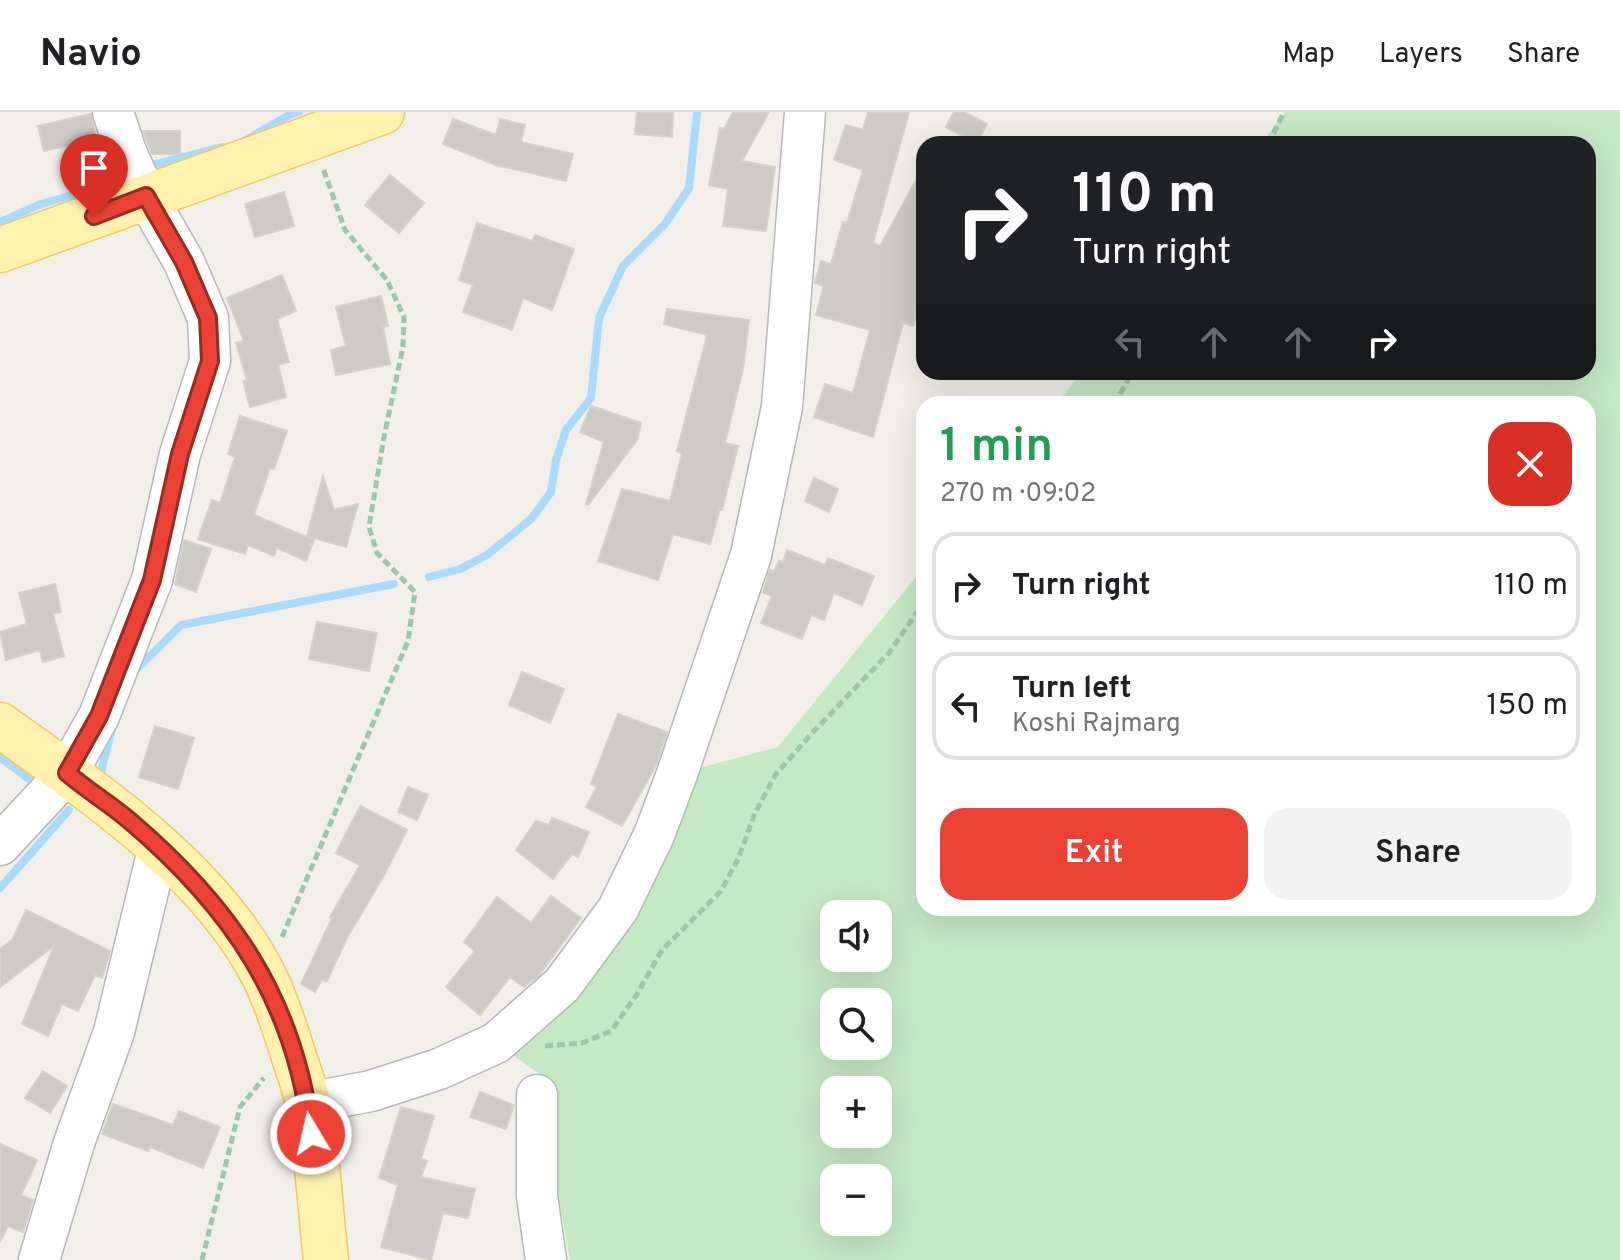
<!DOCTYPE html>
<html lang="en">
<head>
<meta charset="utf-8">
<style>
  body { margin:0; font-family:Overpass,sans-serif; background:#f2f2f2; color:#202124; height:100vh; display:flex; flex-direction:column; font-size:30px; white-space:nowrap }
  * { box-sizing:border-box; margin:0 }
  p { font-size:26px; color:#757577 }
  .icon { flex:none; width:44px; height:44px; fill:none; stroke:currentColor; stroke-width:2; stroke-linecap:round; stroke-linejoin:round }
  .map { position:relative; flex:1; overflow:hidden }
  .side { position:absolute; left:916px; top:284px; width:680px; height:520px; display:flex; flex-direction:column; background:#fff; border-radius:24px; box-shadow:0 8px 32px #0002 }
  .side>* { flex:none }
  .top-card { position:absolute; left:916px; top:24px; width:680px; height:244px; border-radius:24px; box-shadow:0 8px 32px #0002; background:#202124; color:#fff; overflow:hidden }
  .controls { position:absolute; left:820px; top:788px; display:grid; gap:16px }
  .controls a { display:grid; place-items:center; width:72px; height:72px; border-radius:16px; background:#fff; box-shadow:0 8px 32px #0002; font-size:40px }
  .pin { position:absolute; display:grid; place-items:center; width:68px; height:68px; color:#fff; margin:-82px -34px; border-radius:50% 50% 50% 0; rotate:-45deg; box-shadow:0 0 8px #0007 }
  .pin .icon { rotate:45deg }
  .me { position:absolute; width:88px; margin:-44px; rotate:351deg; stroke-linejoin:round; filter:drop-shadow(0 0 6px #0008) }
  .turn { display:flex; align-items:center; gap:28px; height:168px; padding:0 24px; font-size:36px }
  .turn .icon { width:104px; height:104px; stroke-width:2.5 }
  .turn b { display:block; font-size:56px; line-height:68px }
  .lanes { display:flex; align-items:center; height:76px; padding:0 24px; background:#0003; justify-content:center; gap:40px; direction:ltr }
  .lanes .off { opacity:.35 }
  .round { display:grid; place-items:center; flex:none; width:84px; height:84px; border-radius:24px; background:#f2f2f2 }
  .overview { display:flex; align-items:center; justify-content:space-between; height:136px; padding:0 24px }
  h1 { font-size:48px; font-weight:600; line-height:60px; color:#1e9e55 }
  .button { display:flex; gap:16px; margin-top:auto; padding:16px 24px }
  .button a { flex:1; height:92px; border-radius:24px; background:#ea4335; color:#fff; font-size:32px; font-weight:600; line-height:92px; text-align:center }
  .button a+a { background:#f2f2f2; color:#202124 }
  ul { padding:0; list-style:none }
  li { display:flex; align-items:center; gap:24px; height:108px; margin:0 16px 12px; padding:0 8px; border:4px solid #e0e0e0; border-radius:24px }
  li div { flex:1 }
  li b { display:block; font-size:30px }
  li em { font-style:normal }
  header { display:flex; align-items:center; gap:48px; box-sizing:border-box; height:112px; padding:0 40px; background:#fff; border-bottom:2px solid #e0e0e0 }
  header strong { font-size:38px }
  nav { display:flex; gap:44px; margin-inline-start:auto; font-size:28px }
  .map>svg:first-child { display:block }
  .green { fill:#c5e8c5; fill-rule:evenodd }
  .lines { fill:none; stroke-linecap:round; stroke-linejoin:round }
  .stream { stroke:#aadaff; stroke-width:8 }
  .building { fill:#cccac5; stroke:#d6d1c6; stroke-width:2 }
  .minor-casing { stroke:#b5b8bc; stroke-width:43 }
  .major-casing { stroke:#f2c960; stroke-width:47 }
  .path { stroke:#9cc7a9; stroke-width:5; stroke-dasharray:8 4; stroke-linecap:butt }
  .minor { stroke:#fff; stroke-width:40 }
  .major { stroke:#fff2af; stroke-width:44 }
  .route-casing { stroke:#982c22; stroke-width:20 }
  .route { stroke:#ea4335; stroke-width:14 }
</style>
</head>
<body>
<header>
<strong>Navio</strong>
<nav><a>Map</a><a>Layers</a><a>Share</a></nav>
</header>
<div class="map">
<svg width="1620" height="1148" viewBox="0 0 1620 1148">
  <rect width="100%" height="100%" fill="#f1efe8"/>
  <!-- green -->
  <path class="green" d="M1285 0H1620V1148H570L554 1058 556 974 496 931 562 873 677 662 778 635 924 455V796H1588V292H1056L1082 260H1588V32H1261ZM834 802H878V846H834ZM834 890H878V934H834ZM834 978H878V1022H834ZM834 1066H878V1110H834Z"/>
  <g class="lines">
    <!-- stream -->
    <path class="stream" d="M247 27 291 2 299 0
      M152 53 223 35
      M0 110 41 92 97 76
      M429 465 460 457 487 443 531 407 551 380 556 348 566 318 591 286 599 206 623 154 665 112 689 76 697 0
      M137 557 181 513 394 472
      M0 645 30 668
      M101 660 113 613
      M0 776 69 698"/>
  </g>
  <!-- building -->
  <path class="building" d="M637 0H673L672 25 635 22Z
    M733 0H769L742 49 775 55 766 119 723 114 728 77 709 73 720 16 724 17Z
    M868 0H909L873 131 880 134 924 54V175L913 214 903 211 873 325 814 305 825 272 853 281 870 218 816 203 824 174 815 171 821 149 831 152 843 110 847 111 863 58 834 48 846 13 863 18Z
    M954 0H964L987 12 977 32 946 15Z
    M91 2 96 27 44 39 38 14Z
    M453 7 496 23 500 7 525 13 521 30 573 42 566 69 496 53 443 32Z
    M143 19H180V42H152Z
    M390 63 424 91 399 121 365 93Z
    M284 80 294 114 255 125 245 92Z
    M477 111 532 129 535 123 574 137 552 198 523 186 512 218 463 200 473 173 459 168Z
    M282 163 296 199 277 207 289 250 278 253 286 285 250 295 243 269 247 268 236 231 244 229 227 186Z
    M381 184 388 214 383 215 390 252 336 263 331 238 346 234 336 195Z
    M667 197 749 208 743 257 725 331 738 334 722 398 720 397 710 432 673 422 658 468 598 449 622 377 670 389 682 342 677 339 707 223 664 212Z
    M591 294 641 311 637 328 588 393 586 392 604 330 580 320Z
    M240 304 287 319 274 357 270 356 254 403 314 428 306 449 277 436 274 444 248 433 245 442 198 427 212 388 220 391 235 345 228 342Z
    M323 364 334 398 358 392 346 435 307 424Z
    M814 366 838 377 829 400 805 389Z
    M184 428 211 437 196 480 175 472Z
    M787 438 825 453 828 446 874 464 862 493 834 481 824 508 811 503 802 527 761 511 772 484 763 480 770 458 774 460 779 449 783 450Z
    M55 472 61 500 53 502 64 544 43 550 40 538 6 548 0 520 27 512 19 481Z
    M317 510 377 521 369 559 309 547Z
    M522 560 564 577 550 611 509 593Z
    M618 602 667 620 656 653 622 714 586 695 597 675 591 672Z
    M155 614 194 626 178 677 139 665Z
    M408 675 428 683 417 708 398 700Z
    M360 694 407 718 383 765 347 826 327 869 322 868 315 880 301 872 332 806 330 805 360 753 336 741Z
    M552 706 589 720 578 745 572 742 553 767 516 738 536 709 549 713Z
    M551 784 581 806 539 863 524 875 510 865 480 903 446 875 475 839 464 830 497 785 531 811Z
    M26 798 110 839 102 866 95 863 78 899 62 892 48 924 22 912 54 834 0 875V837L13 827Z
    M43 959 67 974 50 1001 25 986Z
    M480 980 514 993 506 1017 470 1005Z
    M113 992 173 1013 179 999 220 1015 203 1056 150 1035 148 1039 102 1022Z
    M401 995 434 1004 421 1047 427 1049 421 1065 475 1077 468 1106 443 1101 431 1148 381 1135 398 1073 379 1066Z
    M0 1032 37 1048 21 1083 33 1088 23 1120 8 1114 0 1130Z"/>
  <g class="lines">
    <!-- minor casing -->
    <g class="minor-casing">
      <path id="minor" d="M0 733 67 661 99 604 152 468 180 342 210 249 208 206 184 150 146 84 126 40 113 0
        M537 983V1084L546 1148
        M308 991 371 979 439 957 496 931 562 873 618 797 654 723 677 662 751 443 782 295 805 0
        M39 1148 74 1031 114 920 159 734"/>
    </g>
    <!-- major casing -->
    <g class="major-casing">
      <path id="major" d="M0 138 382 0
        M0 613C94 681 212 759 265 866 277 891 286 919 294 945 299 960 305 976 308 992 318 1043 320 1096 326 1148"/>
    </g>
    <!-- path -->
    <path class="path" d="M1268 32 1284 0
      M1114 292 1133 260
      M282 825 408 529 415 480 377 441 369 415 384 325 403 235 404 205 387 168 345 118 323 56
      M545 934 582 931 611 919 637 882 662 838 721 779 738 747 755 701 776 662 813 620 889 541 924 490
      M202 1148 240 995 264 966"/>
    <!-- minor -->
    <use href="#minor" class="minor"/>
    <!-- major -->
    <use href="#major" class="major"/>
  </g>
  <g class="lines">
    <!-- route casing -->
    <g class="route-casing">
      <path id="route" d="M94 104 146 84 184 150 208 206 210 249 180 342 152 468 99 604 67 661C87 678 110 692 130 709 231 795 295 888 311 1022"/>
    </g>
    <!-- route -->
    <use href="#route" class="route"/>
  </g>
</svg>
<div class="controls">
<a><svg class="icon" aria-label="sound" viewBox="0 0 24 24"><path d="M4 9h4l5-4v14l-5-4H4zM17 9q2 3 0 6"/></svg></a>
<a><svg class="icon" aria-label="search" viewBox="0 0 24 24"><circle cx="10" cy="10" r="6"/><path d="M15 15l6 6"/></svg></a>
<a>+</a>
<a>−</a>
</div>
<div class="pin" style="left:94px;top:104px;background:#d93025"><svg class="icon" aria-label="arrive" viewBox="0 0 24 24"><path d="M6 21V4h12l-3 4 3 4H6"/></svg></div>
<svg class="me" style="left:311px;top:1022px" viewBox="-20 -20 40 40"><circle r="17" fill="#ea4335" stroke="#fff" stroke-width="3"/><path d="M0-11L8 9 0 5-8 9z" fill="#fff"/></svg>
<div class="top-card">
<div class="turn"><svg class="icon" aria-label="right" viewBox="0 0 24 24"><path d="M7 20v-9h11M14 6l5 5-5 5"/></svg><div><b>110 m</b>Turn right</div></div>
<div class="lanes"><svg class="icon off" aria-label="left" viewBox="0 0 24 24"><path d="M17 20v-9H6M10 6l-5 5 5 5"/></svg><svg class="icon off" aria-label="ahead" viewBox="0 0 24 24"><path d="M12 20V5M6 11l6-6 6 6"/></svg><svg class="icon off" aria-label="ahead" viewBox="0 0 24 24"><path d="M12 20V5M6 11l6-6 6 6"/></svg><svg class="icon" aria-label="right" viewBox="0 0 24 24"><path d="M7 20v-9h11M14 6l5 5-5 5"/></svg></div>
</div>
<section class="side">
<div class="overview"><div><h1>1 min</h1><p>270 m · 09:02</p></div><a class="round" style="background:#d93025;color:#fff"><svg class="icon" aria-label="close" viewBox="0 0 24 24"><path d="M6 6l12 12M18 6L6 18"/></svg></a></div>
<ul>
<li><svg class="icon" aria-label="right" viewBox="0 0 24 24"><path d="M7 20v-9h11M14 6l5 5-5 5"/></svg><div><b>Turn right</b></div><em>110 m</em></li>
<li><svg class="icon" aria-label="left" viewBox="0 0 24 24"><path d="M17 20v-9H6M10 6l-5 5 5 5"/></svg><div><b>Turn left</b><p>Koshi Rajmarg</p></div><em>150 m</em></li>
</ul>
<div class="button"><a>Exit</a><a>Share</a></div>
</section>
</div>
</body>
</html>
